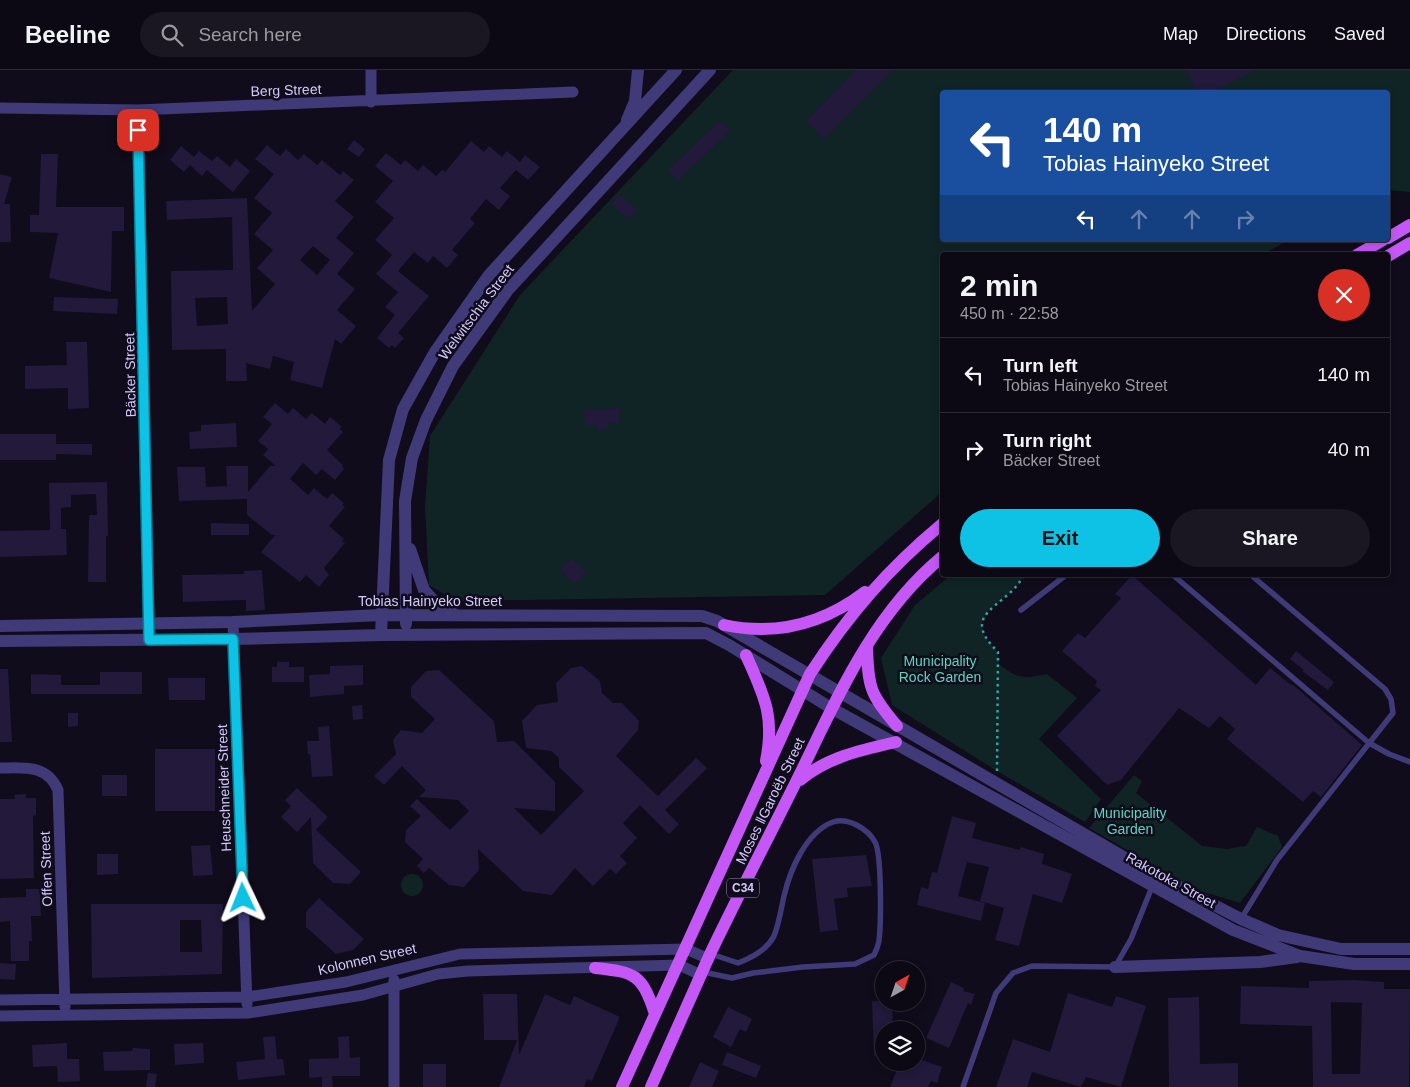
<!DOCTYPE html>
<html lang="en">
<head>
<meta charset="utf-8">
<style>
  body { margin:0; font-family:Arial,sans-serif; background:#1a1722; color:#f1f3f6; height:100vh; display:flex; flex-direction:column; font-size:19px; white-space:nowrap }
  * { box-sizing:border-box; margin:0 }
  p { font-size:16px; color:#9a9aa0 }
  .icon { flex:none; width:28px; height:28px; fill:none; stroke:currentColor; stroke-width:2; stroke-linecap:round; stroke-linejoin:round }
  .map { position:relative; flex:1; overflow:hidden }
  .panel { position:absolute; left:940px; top:182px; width:450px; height:325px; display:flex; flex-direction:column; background:#0c0914; border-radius:5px; box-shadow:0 2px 8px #0003,0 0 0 1px #2c2a34 }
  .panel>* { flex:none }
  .banner { position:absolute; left:940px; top:20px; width:450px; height:152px; border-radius:5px; box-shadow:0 2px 8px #0003,0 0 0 1px #2c2a34; background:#1a4fa0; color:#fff; overflow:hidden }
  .needle { width:32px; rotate:40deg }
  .fabs { position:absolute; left:875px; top:891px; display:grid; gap:10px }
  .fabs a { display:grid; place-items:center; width:50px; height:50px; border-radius:50%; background:#0c0914; box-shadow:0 2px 8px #0003,0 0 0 1px #2c2a34; font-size:25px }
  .pin { position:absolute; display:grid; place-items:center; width:42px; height:42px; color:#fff; margin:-21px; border-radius:10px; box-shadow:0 2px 8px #0006 }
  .me { position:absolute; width:55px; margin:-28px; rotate:358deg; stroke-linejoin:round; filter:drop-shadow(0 0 4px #0008) }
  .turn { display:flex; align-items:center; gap:18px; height:105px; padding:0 20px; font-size:22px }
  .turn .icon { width:65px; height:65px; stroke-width:2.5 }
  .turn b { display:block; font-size:35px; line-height:42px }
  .lanes { display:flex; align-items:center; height:48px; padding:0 20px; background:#0003; justify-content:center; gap:25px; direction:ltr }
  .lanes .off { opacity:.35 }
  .round { display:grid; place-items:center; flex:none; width:52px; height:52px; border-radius:26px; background:#1a1722 }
  .summary { display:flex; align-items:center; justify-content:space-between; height:85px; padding:0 20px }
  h1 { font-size:30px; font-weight:800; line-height:38px }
  .button { display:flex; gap:10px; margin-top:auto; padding:10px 20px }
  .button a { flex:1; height:58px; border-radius:30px; background:#0dc2e4; color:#111; font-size:20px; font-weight:800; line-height:58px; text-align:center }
  .button a+a { background:#1a1722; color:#f1f3f6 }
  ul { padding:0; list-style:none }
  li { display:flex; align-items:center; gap:15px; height:75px; padding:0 20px; border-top:1px solid #2c2a34 }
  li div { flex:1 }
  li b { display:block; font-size:19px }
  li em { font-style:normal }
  header { display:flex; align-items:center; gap:30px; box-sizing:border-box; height:70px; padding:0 25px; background:#0c0914; border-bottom:1px solid #2c2a34 }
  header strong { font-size:24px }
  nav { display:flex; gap:28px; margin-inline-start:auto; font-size:18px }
  .search { width:350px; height:45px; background:#1a1722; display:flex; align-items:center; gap:12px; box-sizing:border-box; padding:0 18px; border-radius:28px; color:#9a9aa0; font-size:19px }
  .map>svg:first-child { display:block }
  .green { fill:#102425 }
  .building { fill:#22193b; fill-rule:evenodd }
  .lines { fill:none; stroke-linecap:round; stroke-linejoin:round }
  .path { stroke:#33a6a6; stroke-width:2.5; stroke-dasharray:2.5 4; stroke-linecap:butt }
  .service { stroke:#403a78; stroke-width:5.5 }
  .minor { stroke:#403a78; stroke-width:11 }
  .tertiary { stroke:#403a78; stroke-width:12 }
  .primary { stroke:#c457f5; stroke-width:12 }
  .route-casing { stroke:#087e94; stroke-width:12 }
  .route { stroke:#0dc2e4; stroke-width:9 }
  .labels { text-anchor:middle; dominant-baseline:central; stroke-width:5; stroke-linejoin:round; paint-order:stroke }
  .shield { fill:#100c1b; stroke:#9890b8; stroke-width:1 }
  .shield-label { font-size:12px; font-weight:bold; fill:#d2c9fc }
  .street-label { font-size:14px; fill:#d2c9fc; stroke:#100c1b }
  .park-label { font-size:14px; fill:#5bd6bf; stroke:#100c1b }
</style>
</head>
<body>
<header>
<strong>Beeline</strong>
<div class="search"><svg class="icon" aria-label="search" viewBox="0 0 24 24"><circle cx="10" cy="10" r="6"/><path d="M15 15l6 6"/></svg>Search here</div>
<nav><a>Map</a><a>Directions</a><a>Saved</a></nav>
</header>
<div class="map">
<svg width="1410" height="1017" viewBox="0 0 1410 1017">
  <rect width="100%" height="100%" fill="#100c1b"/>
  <!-- green -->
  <path class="green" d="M733 0H1410V122L1388 120V22H942V170H1289L1261 185H942V422L825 525 456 531 429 515 425 437 430 366 520 225Z
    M951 505H1025C1021 510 1017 516 1012 521 988 543 966 550 998 582L999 594C1017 609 1024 609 1047 604L1077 628 1039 669 1101 729 1085 752 997 701 892 635 881 588 915 535Z
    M1134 705 1142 711 1136 723 1202 776 1227 779 1246 776 1257 757 1278 766 1282 777 1240 833 1197 820 1089 758Z
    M401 815a11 11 0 1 1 22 0a11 11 0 1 1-22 0Z"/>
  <!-- building -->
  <path class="building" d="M856 0H893L824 69 806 51Z
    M1186 0H1256L1211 22H1197Z
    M720 51 730 61 678 110 668 100Z
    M354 70 365 79 359 87 347 79Z
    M471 71 484 82 489 76 502 87 507 81 520 92 525 85 540 97 528 110 516 100 500 118 510 126 499 140 486 129 470 149 475 153 452 180 458 185 447 198 433 186 428 193 414 182 398 201 429 226 398 263 404 268 395 278 392 275 389 278 377 268 395 245 385 237 398 222 376 204 392 185 375 170 394 148 375 132 393 111 375 96 386 83 401 95 405 90 418 101 423 95 436 106 442 100 445 102Z
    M267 75 280 86 286 79 298 90 304 84 317 95 322 90 340 105 343 101 354 110 335 131 354 147 336 168 354 183 337 204 355 219 337 240 356 256 341 274 335 269 322 318 290 310 294 292 273 286 270 299 246 293 247 311H226V279L172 280 171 201 233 200 232 147 167 150 166 131 247 128 252 241 275 214 257 198 273 180 254 164 272 143 254 128 274 104 255 89ZM313 176 330 190 317 205 300 190ZM227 227 228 254 197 256 195 228Z
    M181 76 194 87 199 81 212 91 217 86 230 97 236 89 250 101 233 122 207 100 202 106 190 95 184 102 170 90Z
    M41 84H58L56 137H124V161H112L111 222 49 208 58 163 30 162V145H39Z
    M0 104 12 107 4 134H10L11 172H0Z
    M619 125 638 140 630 149 611 135Z
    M54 227 118 229 117 244 53 241Z
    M66 272H87L89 338 68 339V318L25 319V296L67 295Z
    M275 333 288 344 293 338 306 349 312 343 325 354 330 347 342 357 340 359 343 362 327 380 343 395 342 396 344 399 335 410 322 399 316 405 303 393 290 409 308 425 314 418 327 429 332 423 344 433 342 435 345 437 329 456 344 469 342 471 345 473 324 498 329 505 319 517 306 505 300 512 261 482 275 465H272L247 445V429L179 431 177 397H205L206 417 227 416 226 396H248V422L270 396H276L263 385 268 379 258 371 272 354 263 347Z
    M619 338 620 353 608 354 609 358 598 359V355L585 356 584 340Z
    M236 353 237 377 190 379 189 362 201 361V355Z
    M0 364H56V374H92V385L56 384V390H0Z
    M107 412 108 466H106V512H88L89 445H97L96 424 71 425V437L61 438V459H66L67 485 0 487V461L50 460 49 413Z
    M211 453 249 454V465H211Z
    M571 489 586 502 576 514 560 501Z
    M262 500 265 540 246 541V530L183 532 182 505 244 504V501Z
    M1132 505 1256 615 1270 598 1291 615 1292 614 1362 675 1321 727 1313 721 1303 732 1227 669 1235 659 1220 646 1209 658 1179 638 1121 710 1107 715 1057 666 1101 620 1095 616 1097 611 1062 581 1078 563 1085 568 1121 528 1115 524Z
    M1296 581 1334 612 1328 620 1302 601 1304 600 1290 589Z
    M277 592H289V597H304V612H272V597H277Z
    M363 595V615L344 616V624L310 627 309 605 330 604V596Z
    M582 596 600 611 602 623 613 633H622L639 651 638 660 616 686 658 726 696 688 707 698 665 740 679 754 669 764 640 735 623 753 637 768 620 786 627 793 616 804 610 799 593 816 575 798 552 825 523 821 478 779 479 800 464 817 449 815 429 798 424 803 417 796 423 789 405 772 406 760 421 746 410 736 417 729 450 760 469 741 458 730 419 727 426 720 402 696 384 715 374 706 396 684 393 670 401 660 422 663 435 649 411 627V617L426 601 439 600 494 651 497 672 514 671 555 712V741L514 738 541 765 584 721 559 697V688L551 681 526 678 522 651 537 635 558 632 556 613 571 598Z
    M0 599H8L12 672H0Z
    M100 602H142V624H31V604L61 605V615H100Z
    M168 608H205V630H169Z
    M362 635 363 649 353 650 352 636Z
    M68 643H78V656L68 657Z
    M329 656 333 706 312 707 310 684H308L307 671H319L318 657Z
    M155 679H215V741H155Z
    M102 705H127V726H102Z
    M297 718 328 747 316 760 361 802 350 814 333 813 313 793 311 747 297 762 281 747 291 736 285 730Z
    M26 724V728H36V745L33 746 34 808 0 809V729H15L14 725Z
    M952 746 976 753 972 768 1020 780 1021 777 1044 784 1042 794 1072 804 1062 833 1033 824 1019 876 995 870 1004 838 980 831 989 797 967 792 958 826 985 833 981 851 917 835 921 817 928 819 932 802 937 803Z
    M210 775 213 805 193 806 191 776Z
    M97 784H118V804L97 805Z
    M866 785 872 816 847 818 848 827 834 829 838 860 820 862 812 789Z
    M26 819H40L41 846H31L32 871H29V891H11L10 851 0 852V828L26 827Z
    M319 828 364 869 353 880 336 884 306 857V842Z
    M91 834H223L222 904 92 908ZM180 850H201L202 882H180Z
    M0 893 16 894 15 910 0 909Z
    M1354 910 1384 912V919H1410L1409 1017H1313L1312 956 1240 954 1241 916 1309 918V911ZM1331 932 1362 933 1360 1004H1332Z
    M951 912 964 918 963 921 975 924 971 935 968 933 949 978 926 968Z
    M1068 923 1112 937 1116 926 1146 936 1121 1017 1086 1007 1081 1017 1032 1002 1027 1017H996L1013 969 1050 982Z
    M483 924H517L519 985 545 924 570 935 574 926 620 947 592 1011 587 1009 584 1017H499L517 970H484Z
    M1199 927 1200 994 1238 993V1017H1169L1168 928Z
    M872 931 892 932 893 960H884V986H874Z
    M728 937 752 949 746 962 740 959 731 977 713 967Z
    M275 966 277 989H283L285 1005 238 1010 236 992 265 989 263 967Z
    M349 966 350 988 360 987V1006H332L333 1017H322V1007L309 1008V989L339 988 338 967Z
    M67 973V989H79L80 1011 58 1012 57 996 33 997 32 975Z
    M203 973 204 993 175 995 174 974Z
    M133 978 150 979V1000L104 1001 103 982 132 981Z
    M727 982 761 996 756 1008 722 995Z
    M919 989 942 997 937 1013 931 1011 928 1017H890L900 992H916Z
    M700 992 719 1001 712 1017H689Z
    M423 994H446V1017H423Z
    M148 1003 157 1004 155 1017H146Z"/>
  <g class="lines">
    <!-- path -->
    <path class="path" d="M997 701 998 582C966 550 988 543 1012 521 1017 516 1021 510 1025 505"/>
    <!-- service -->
    <path class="service" d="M1173 505 1369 673 1389 684 1410 692
      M1021 540 1066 505
      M1241 849 1277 790 1393 643 1391 629 1385 619 1251 505
      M703 902 732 908 753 903 803 897 855 894 874 885C876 881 878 876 879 871 881 854 882 785 875 772 868 759 848 747 833 752 806 762 790 800 784 826 781 839 779 854 774 866 767 880 751 888 738 893L711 884
      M963 1017 996 923 1013 903 1032 896 1115 897 1131 869 1152 817"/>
    <!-- minor -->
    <path class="minor" d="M371 32V0
      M0 38 138 40 573 22
      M138 40 149 570
      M233 552 247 934
      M0 698C24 698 47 694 58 720L65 937
      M394 910V1017
      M0 930 247 927 346 912 460 884 686 879 709 889
      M0 946 248 943 363 925 438 904 468 901 679 895 701 905"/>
    <!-- tertiary -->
    <path class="tertiary" d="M627 50 635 31 638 0
      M410 479 424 520 435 532 456 545
      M406 554 405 431 412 388 426 350 453 296 508 220 710 0
      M0 556 233 552 380 545 702 546 717 551 1139 796 1241 849 1278 865 1341 879H1410
      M381 565 389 390 403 339 435 282 489 205 676 0
      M0 571 233 569 381 565 706 563 729 575 831 638 1233 860 1300 886 1354 894H1410
      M1115 897 1260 892 1297 887"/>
    <!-- primary -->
    <path class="primary" d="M1388 168 1410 155
      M1357 185 1383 170
      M1388 186 1410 173
      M724 555C776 566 823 554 865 522
      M867 576C868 618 870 624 897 656
      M746 585C764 626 775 645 766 691
      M800 710C828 687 861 680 896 672
      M595 898C635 902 642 904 655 944
      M622 1017 810 604C849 544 888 499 942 454
      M651 1017C671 972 691 927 711 882 737 828 765 774 792 720 833 638 869 547 942 487"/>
  </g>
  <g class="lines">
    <!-- route casing -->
    <g class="route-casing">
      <path id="route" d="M138 60 149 570 233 569 243 828"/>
    </g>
    <!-- route -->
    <use href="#route" class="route"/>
  </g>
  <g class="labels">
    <!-- shield labels -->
    <rect class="shield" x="727" y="808.5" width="32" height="19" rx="4"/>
    <g class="shield-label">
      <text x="743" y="818">C34</text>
    </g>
    <!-- street labels -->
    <g class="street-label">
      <text transform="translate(286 20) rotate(-2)">Berg Street</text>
      <text transform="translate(476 242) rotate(-53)">Welwitschia Street</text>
      <text transform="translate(130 305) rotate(-91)">Bäcker Street</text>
      <text x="430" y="531">Tobias Hainyeko Street</text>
      <text transform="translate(224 718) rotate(-92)">Heuschneider Street</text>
      <text transform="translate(770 731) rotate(-64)">Moses ǁGaroëb Street</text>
      <text transform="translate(46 799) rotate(-92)">Offen Street</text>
      <text transform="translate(1171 810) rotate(29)">Rakotoka Street</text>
      <text transform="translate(367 889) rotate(-13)">Kolonnen Street</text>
    </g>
    <!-- park labels -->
    <g class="park-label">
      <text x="940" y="591">Municipality<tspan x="940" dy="16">Rock Garden</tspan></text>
      <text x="1130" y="743">Municipality<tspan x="1130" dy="16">Garden</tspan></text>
    </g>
  </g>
</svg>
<div class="fabs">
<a><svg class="needle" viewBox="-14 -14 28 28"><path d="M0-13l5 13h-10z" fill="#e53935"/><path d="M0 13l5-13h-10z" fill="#9a9aa0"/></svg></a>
<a><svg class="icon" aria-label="layers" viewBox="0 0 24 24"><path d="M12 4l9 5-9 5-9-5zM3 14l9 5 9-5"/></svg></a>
</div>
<div class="pin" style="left:138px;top:60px;background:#d93025"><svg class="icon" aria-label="arrive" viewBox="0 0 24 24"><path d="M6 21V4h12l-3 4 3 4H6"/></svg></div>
<svg class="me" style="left:243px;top:828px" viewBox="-20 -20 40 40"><path d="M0-17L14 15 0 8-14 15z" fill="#0dc2e4" stroke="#fff" stroke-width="4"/></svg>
<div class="banner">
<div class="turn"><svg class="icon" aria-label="left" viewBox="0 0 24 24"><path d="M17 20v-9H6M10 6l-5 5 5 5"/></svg><div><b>140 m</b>Tobias Hainyeko Street</div></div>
<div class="lanes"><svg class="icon" aria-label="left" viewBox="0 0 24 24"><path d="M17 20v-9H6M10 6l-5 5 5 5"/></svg><svg class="icon off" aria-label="ahead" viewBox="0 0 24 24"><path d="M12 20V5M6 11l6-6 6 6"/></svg><svg class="icon off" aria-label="ahead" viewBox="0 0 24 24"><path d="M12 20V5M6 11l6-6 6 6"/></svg><svg class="icon off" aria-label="right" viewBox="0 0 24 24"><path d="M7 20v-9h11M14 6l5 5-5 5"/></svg></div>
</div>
<section class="panel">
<div class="summary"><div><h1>2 min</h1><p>450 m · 22:58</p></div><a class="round" style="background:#d93025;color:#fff"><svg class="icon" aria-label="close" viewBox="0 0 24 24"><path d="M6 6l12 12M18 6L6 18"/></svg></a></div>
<ul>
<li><svg class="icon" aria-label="left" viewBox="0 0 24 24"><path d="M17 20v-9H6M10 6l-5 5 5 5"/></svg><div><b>Turn left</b><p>Tobias Hainyeko Street</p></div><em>140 m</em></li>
<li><svg class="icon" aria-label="right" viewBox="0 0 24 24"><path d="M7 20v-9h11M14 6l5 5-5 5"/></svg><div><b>Turn right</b><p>Bäcker Street</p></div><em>40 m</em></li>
</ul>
<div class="button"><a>Exit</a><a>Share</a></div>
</section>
</div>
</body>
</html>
